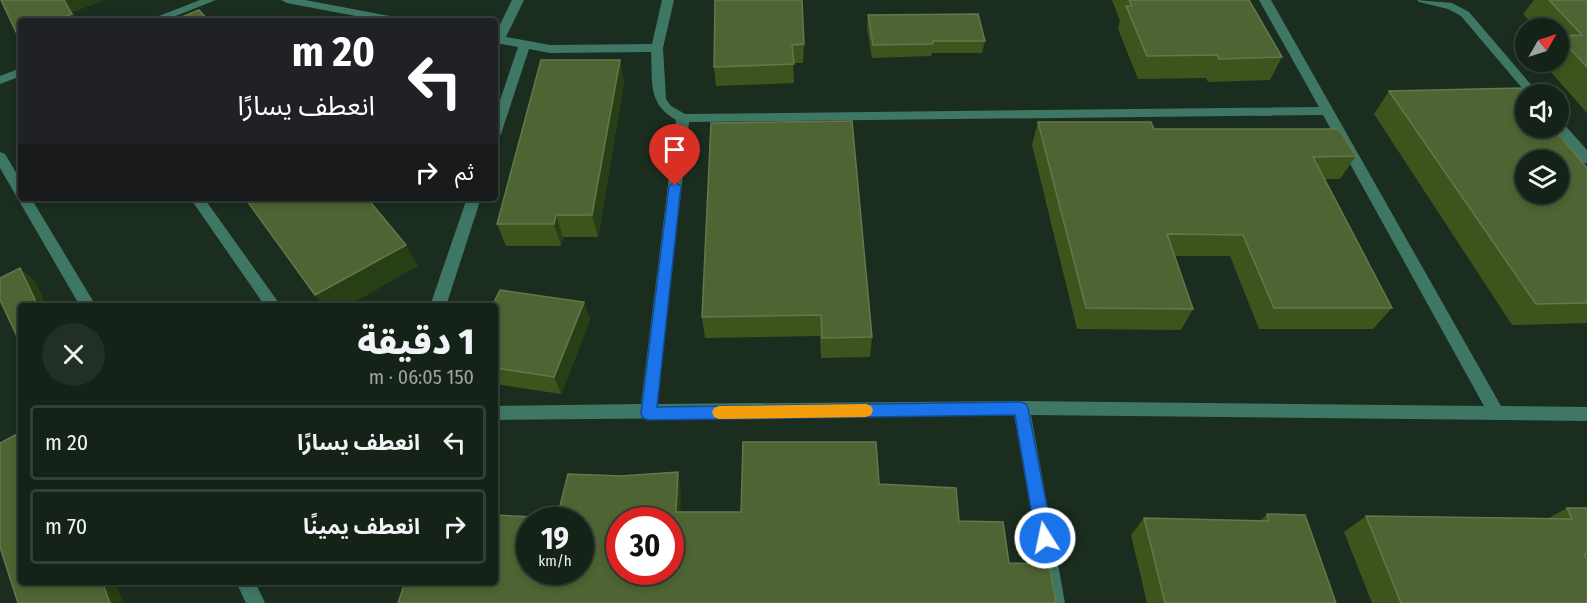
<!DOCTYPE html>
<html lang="ar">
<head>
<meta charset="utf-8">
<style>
  body { margin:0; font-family:"Fira Sans Condensed","Noto Sans Arabic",sans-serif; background:#212f24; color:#f1f3f6; direction:rtl; height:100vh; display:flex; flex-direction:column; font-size:22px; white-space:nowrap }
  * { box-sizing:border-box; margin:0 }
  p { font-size:20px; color:#9da4a1 }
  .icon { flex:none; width:33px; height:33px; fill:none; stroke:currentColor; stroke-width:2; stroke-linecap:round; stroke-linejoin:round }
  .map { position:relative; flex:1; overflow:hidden; direction:ltr }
  .drawer { position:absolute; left:18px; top:303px; width:480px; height:282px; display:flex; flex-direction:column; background:#142217; border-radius:6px; box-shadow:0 3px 9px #0003,0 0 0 2px #333f36; direction:rtl }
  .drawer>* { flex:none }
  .banner { position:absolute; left:18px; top:18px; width:480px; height:183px; border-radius:6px; box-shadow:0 3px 9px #0003,0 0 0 2px #333f36; direction:rtl; background:#202124; color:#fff; overflow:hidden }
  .needle { width:39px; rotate:51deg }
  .fabs { position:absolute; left:1515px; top:18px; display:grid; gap:12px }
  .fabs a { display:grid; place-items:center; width:54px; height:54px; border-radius:50%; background:#142217; box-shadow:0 3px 9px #0003,0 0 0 2px #333f36; font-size:30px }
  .speed { position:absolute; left:516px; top:507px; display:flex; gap:12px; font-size:30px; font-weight:700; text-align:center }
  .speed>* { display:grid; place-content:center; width:78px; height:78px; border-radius:50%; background:#142217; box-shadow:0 3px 9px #0003,0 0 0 2px #333f36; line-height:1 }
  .speed small { font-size:15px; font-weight:400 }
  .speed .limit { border:9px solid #d22; background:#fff; color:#111 }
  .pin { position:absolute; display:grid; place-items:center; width:51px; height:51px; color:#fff; margin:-62px -26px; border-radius:50% 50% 50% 0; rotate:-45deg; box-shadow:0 0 6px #0007 }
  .pin .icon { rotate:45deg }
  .me { position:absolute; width:66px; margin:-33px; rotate:350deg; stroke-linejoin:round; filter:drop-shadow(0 0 4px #0008) }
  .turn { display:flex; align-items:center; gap:21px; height:126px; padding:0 24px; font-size:27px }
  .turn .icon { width:78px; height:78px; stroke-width:2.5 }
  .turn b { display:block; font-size:42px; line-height:51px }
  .then { display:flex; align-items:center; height:57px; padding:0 24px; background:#0003; gap:12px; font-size:22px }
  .round { display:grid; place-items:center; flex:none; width:63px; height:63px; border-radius:32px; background:#212f24 }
  .overview { display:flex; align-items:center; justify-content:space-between; height:102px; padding:0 24px }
  h1 { font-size:36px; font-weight:800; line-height:45px }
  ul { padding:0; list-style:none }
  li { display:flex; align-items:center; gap:18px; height:75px; margin:0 12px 9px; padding:0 12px; border:3px solid #333f36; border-radius:6px }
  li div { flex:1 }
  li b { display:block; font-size:22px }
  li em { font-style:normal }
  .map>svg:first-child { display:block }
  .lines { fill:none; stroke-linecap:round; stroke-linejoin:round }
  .minor { fill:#3f7765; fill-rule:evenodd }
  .wall { fill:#3d551d }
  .shaded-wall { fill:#283e15 }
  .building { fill:#4e6432; stroke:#63784c; stroke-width:1.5; fill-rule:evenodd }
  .route { fill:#1a73e8; stroke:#114b97; stroke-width:1.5 }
  .slow { fill:#f59e0b }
</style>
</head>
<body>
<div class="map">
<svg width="1587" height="603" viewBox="0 0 1587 603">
  <rect width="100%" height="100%" fill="#1b2d1f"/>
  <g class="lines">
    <!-- minor -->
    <path class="minor" d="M200 0H216L163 21H146Z
      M281 0H305L400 18 406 21H382L287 3Z
      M512 0H524L506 37 550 45 652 44 662 0H674L663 48 666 99 671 106 685 114 1319 107 1259 0H1271L1501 406 1587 407V421L1031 415 1065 603H1047L1014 415 495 420V406L641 404 676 120C647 103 653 82 651 52L550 53 529 49 501 134 495 138V115L518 47 495 43V35ZM1323 115 1484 406 1021 401 657 404 689 122Z
      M1417 0 1452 3 1469 12 1539 94H1527L1461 16 1448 9 1419 2Z
      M21 68V76L0 84V76Z
      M1558 121 1562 122 1587 150V164L1582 162 1554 128H1558Z
      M0 152 5 154 21 181V198H31L96 306H80L0 168Z
      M190 198H204L281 306H265Z
      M467 198H481L446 306H430Z
      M236 582H255L265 603H246Z"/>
  </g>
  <!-- wall -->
  <path class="wall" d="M715 0 804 44 803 63H793L794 83 716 86 714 67Z
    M1112 0H1249L1282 57 1270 80 1208 82 1206 78 1138 79 1118 29 1120 21Z
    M1534 0H1587V113L1542 62H1558V28H1536L1523 14Z
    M868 15 985 41 982 53H932L931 56 872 58 867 28Z
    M620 60 624 83 598 237H563L561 246H506L497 224Z
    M1389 91 1587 168V323L1512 325 1374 114Z
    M1038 122 1356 156 1340 179H1325L1392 308 1373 329H1259L1230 256H1175L1193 309 1181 330 1077 329 1032 145Z
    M711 123 872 337 870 357 821 358 820 336 705 338 702 317Z
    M584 302 590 320 561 394 495 384V306Z
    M1567 508H1587V603H1372L1344 532 1366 516 1549 518Z
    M1267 514 1336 603H1147L1131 535 1144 518 1260 521Z"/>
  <!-- shaded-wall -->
  <path class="shaded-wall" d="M64 0H106L73 12 78 21H52Z
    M620 60 624 83 598 237 592 215Z
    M556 215 563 237 561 246 554 224Z
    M406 245 418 266 348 306H323L315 295Z
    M20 268 35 281 47 306H38Z
    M584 302 590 320 561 394 554 377Z
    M678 472 681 488 680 527 676 512Z
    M102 582H115L124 603H110Z"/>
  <!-- building -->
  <path class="building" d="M1 0H64L72 14 52 21H21V32L17 34Z
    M715 0H802L804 44 792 45 794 64 714 67Z
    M1129 0H1249L1282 57 1219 59 1217 55 1147 56 1126 6H1132Z
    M1549 0H1587V67L1558 36 1582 35Z
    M199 10 209 21H172Z
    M978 14 985 41H933V44L873 45 868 15Z
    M541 60H620L592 215H556L554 224H497Z
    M1521 88 1526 94V128H1553L1587 168V303L1536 304 1389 91ZM1526 160H1558V194H1526Z
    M852 121 872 337 822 338 821 315 702 317 711 123Z
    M1038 122H1151L1154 129H1339L1356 156 1313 157 1392 308H1274L1243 235 1167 234 1193 309 1086 308Z
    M245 198H367L406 245 315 295Z
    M20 268 38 306H21V345L0 300V278Z
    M500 290 584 302 554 377 495 368V306H492Z
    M21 432V582H102L110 603H18L0 547V443Z
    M743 442H876L879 484 956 488 959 521 1003 522 1009 563 1049 564 1056 603H398L405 582H495V515L557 518 568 474 621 476 678 472 676 512H741ZM530 520H580V572H530ZM620 520H670V572H620Z
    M1567 508H1587V554H1584L1587 559V603H1401L1366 516 1572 519Z
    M1267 514 1305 515 1336 603H1165L1144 518 1269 521Z"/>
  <!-- route -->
  <path class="route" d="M675 182 681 186 657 407 1021 402 1026 404 1028 408 1053 538 1050 544 1045 546 1039 544 1036 538 1015 415 648 420 643 418 641 413 669 186Z"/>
  <!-- slow -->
  <path class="slow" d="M866 404 871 406 873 410 871 415 866 417 719 419 714 417 712 412 714 408 719 406Z"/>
</svg>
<div class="fabs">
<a><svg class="needle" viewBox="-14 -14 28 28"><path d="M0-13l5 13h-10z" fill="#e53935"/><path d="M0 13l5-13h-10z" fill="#9da4a1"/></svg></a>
<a><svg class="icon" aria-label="sound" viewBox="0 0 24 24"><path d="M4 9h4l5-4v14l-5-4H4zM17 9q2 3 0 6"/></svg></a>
<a><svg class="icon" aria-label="layers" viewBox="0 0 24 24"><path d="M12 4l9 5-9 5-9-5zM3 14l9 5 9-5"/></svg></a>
</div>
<div class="speed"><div>19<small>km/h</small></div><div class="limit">30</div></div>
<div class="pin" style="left:675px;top:186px;background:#d93025"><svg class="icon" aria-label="arrive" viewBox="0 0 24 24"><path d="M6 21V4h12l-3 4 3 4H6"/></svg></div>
<svg class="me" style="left:1045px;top:538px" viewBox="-20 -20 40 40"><circle r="17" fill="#1a73e8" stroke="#fff" stroke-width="3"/><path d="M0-11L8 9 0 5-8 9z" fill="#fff"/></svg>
<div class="banner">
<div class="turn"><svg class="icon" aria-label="left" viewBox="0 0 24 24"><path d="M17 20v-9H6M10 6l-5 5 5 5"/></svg><div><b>20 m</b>انعطف يسارًا</div></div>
<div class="then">ثم<svg class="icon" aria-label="right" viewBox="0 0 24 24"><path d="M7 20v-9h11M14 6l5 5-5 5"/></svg></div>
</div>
<section class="drawer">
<div class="overview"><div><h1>1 دقيقة</h1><p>150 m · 06:05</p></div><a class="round"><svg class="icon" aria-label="close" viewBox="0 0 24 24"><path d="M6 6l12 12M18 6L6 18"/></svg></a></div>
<ul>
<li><svg class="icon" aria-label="left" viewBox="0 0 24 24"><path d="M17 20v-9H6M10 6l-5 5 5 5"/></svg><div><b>انعطف يسارًا</b></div><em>20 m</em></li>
<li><svg class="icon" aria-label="right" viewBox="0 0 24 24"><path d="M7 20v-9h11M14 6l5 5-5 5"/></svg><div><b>انعطف يمينًا</b></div><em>70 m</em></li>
</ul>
</section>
</div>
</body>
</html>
